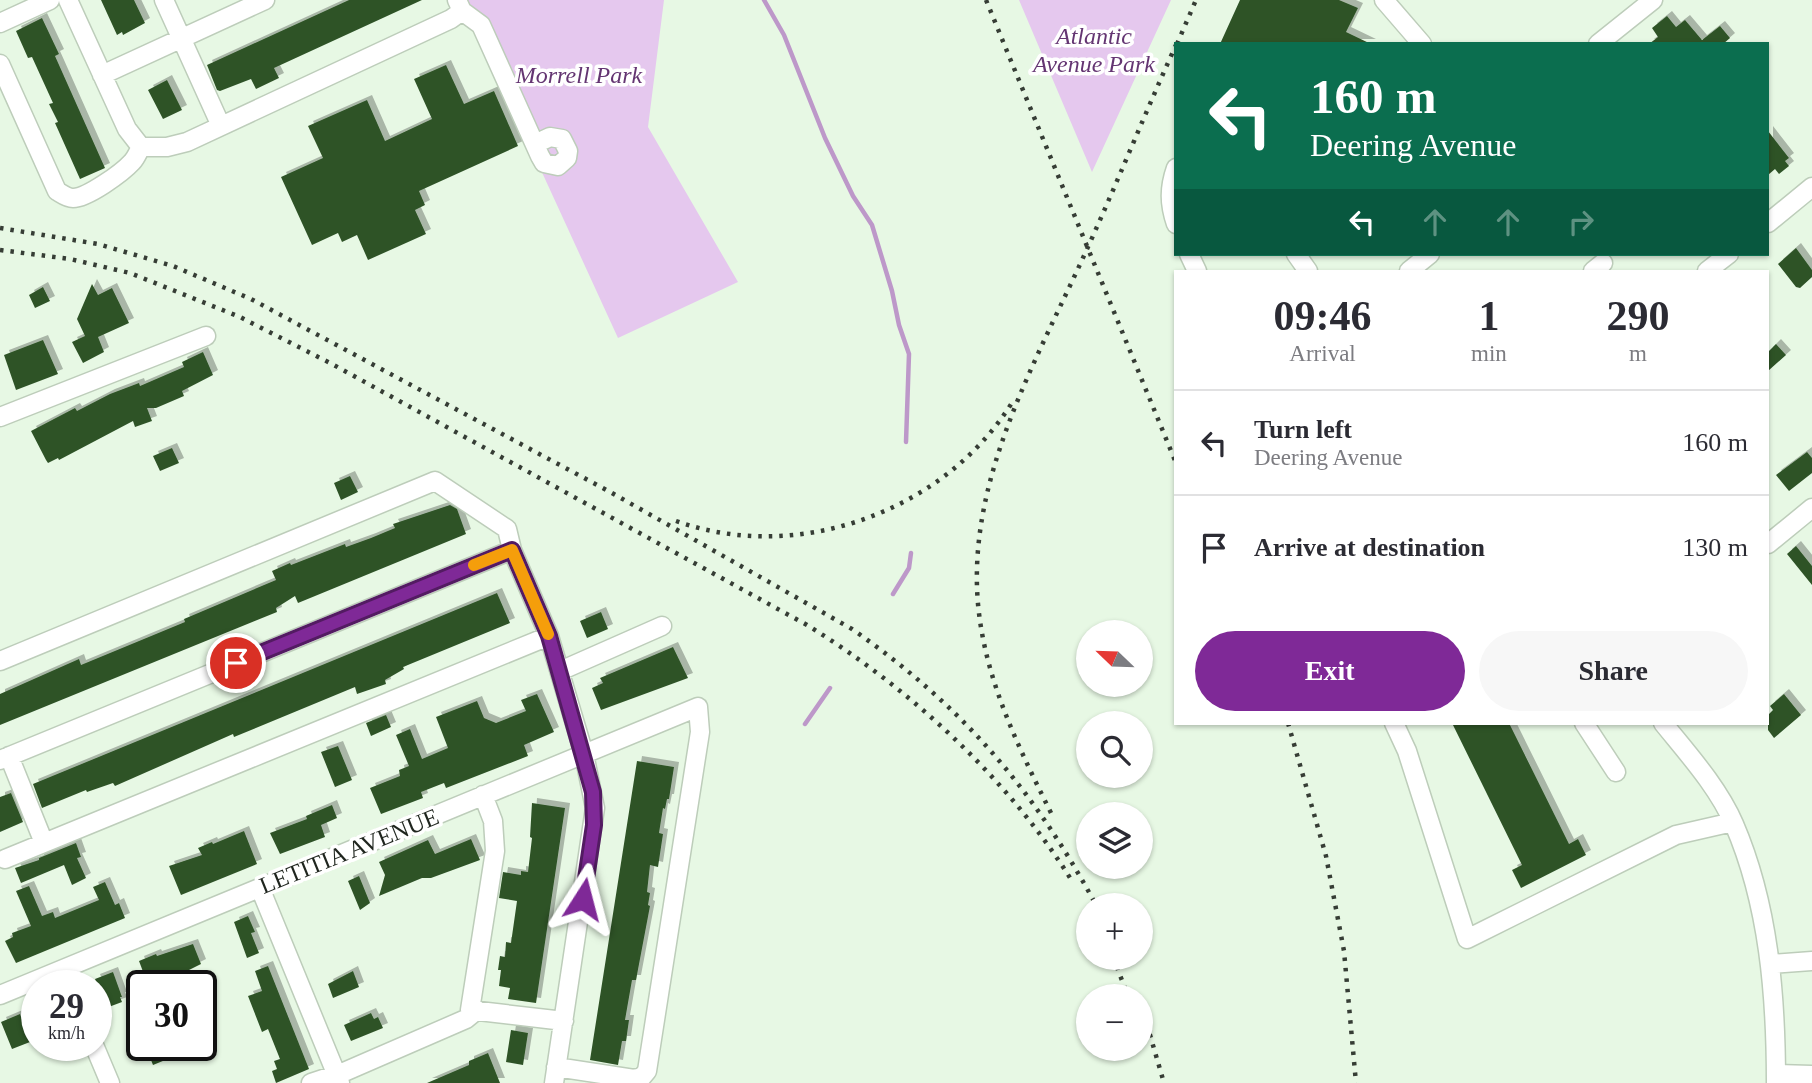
<!DOCTYPE html>
<html lang="en">
<head>
<meta charset="utf-8">
<style>
  body { margin:0; font-family:Georgia,serif; background:#f7f7f7; color:#2b2b33; height:100vh; display:flex; flex-direction:column; font-size:26px; white-space:nowrap }
  * { box-sizing:border-box; margin:0 }
  p { font-size:23px; color:#7c7c81 }
  .icon { flex:none; width:38px; height:38px; fill:none; stroke:currentColor; stroke-width:2; stroke-linecap:round; stroke-linejoin:round }
  .map { position:relative; flex:1; overflow:hidden }
  .sheet { position:absolute; left:1174px; top:270px; width:595px; height:455px; display:flex; flex-direction:column; background:#fff; border-radius:0px; box-shadow:0 2px 5px #0004 }
  .sheet>* { flex:none }
  .banner { position:absolute; left:1174px; top:42px; width:595px; height:214px; border-radius:0px; box-shadow:0 2px 5px #0004; background:#0b6e4f; color:#fff; overflow:hidden }
  .needle { width:46px; rotate:293deg }
  .buttons { position:absolute; left:1076px; top:620px; display:grid; gap:14px }
  .buttons a { display:grid; place-items:center; width:77px; height:77px; border-radius:50%; background:#fff; box-shadow:0 2px 5px #0004; font-size:35px }
  .speed { position:absolute; left:21px; top:970px; display:flex; gap:14px; font-size:35px; font-weight:700; text-align:center }
  .speed>* { display:grid; place-content:center; width:91px; height:91px; border-radius:50%; background:#fff; box-shadow:0 2px 5px #0004; line-height:1 }
  .speed small { font-size:18px; font-weight:400 }
  .speed .limit { border:4px solid #111; border-radius:10px; background:#fff; color:#111 }
  .pin { position:absolute; display:grid; place-items:center; width:60px; height:60px; color:#fff; margin:-30px; border:4px solid #fff; border-radius:50%; box-shadow:0 2px 7px #0007 }
  .me { position:absolute; width:77px; margin:-38px; rotate:9deg; stroke-linejoin:round; filter:drop-shadow(0 0 5px #0008) }
  .turn { display:flex; align-items:center; gap:24px; height:147px; padding:0 21px; font-size:32px }
  .turn .icon { width:91px; height:91px; stroke-width:2.5 }
  .turn b { display:block; font-size:49px; line-height:60px }
  .lanes { display:flex; align-items:center; height:66px; padding:0 21px; background:#0003; justify-content:center; gap:35px; direction:ltr }
  .lanes .off { opacity:.35 }
  .eta { display:flex; justify-content:space-evenly; align-items:center; height:119px; text-align:center }
  .eta b { font-size:42px; font-weight:800; line-height:49px }
  .primary-button { display:flex; gap:14px; margin-top:auto; padding:14px 21px }
  .primary-button a { flex:1; height:80px; border-radius:42px; background:#7f2997; color:#fff; font-size:28px; font-weight:800; line-height:80px; text-align:center }
  .primary-button a+a { background:#f7f7f7; color:#2b2b33 }
  ul { padding:0; list-style:none }
  li { display:flex; align-items:center; gap:21px; height:105px; padding:0 21px; border-top:2px solid #e1e1e2 }
  li div { flex:1 }
  li b { display:block; font-size:26px }
  li em { font-style:normal }
  .map>svg:first-child { display:block }
  .green { fill:#e5c8ee }
  .lines { fill:none; stroke-linecap:round; stroke-linejoin:round }
  .stream { stroke:#bd98c9; stroke-width:4.5 }
  .building { fill:#2f5328; filter:url(#shadow) }
  .minor-casing { stroke:#bdcdba; stroke-width:21 }
  .minor { stroke:#fff; stroke-width:18 }
  .rail { stroke:#363d35; stroke-width:4.5; stroke-dasharray:3.5 7; stroke-linecap:butt }
  .route-casing { stroke:#531b62; stroke-width:18 }
  .route { stroke:#7f2997; stroke-width:12 }
  .slow { stroke:#f59e0b; stroke-width:12 }
  .labels { text-anchor:middle; dominant-baseline:central; stroke-width:7; stroke-linejoin:round; paint-order:stroke }
  .park-label { font-size:24px; font-style:italic; fill:#643572; stroke:#fff }
  .street-label { font-size:24px; fill:#1f251e; stroke:#fff }
</style>
</head>
<body>
<div class="map">
<svg width="1812" height="1083" viewBox="0 0 1812 1083">
  <defs>
    <filter id="shadow"><feDropShadow dx="5" dy="-5" stdDeviation="0" flood-color="#0004"/></filter>
  </defs>
  <rect width="100%" height="100%" fill="#e7f8e4"/>
  <!-- green -->
  <path class="green" d="M463 0H664L648 127 738 282 618 338Z
    M1019 0H1171L1092 172Z"/>
  <g class="lines">
    <!-- stream -->
    <path class="stream" d="M764 0 784 35 825 138 853 196 872 225 892 291 899 325 909 354 906 442
      M893 594 909 568 911 553
      M805 724 830 688"/>
  </g>
  <!-- building -->
  <path class="building" d="M101 0H134L145 23 123 35 122 32 117 35Z
    M349 0H422L274 68 279 78 256 89 251 79 220 91 217 90 207 65Z
    M1240 0H1339L1358 8 1346 32 1371 44H1220Z
    M1667 16 1676 27 1685 20 1702 40 1720 26 1730 38 1723 44H1649L1658 37 1652 28Z
    M42 18 59 54 55 56 105 168 80 179 55 123 58 122 49 104 53 103 32 57 28 58 16 31Z
    M446 65 464 104 494 91 518 146 419 191 425 205 415 210 426 234 368 260 357 235 342 242 338 233 312 245 281 177 323 158 308 126 367 100 385 141 432 119 414 79Z
    M167 80 182 110 163 119 148 90Z
    M1768 131 1789 158 1785 161 1789 166 1779 174 1775 169 1768 175Z
    M1796 248 1812 270V277L1800 288 1796 287 1778 264Z
    M92 284 98 295 112 288 129 323 98 337 104 352 83 363 72 342 85 336 77 319Z
    M43 287 50 301 35 308 29 295Z
    M43 340 58 374 16 390 4 355Z
    M1776 344 1786 355 1768 371V352Z
    M203 352 213 375 182 391 184 396 156 408H147L152 421 135 427 133 421 59 460 58 458 48 463 46 460 31 431 75 408 77 411 110 394 139 383 140 386 184 367 182 362Z
    M172 448 179 463 160 471 153 456Z
    M1807 452 1812 458V473L1789 491 1776 475Z
    M350 476 358 492 341 500 334 483Z
    M450 505 457 509 466 534 298 603 295 596 276 608 277 612 0 725V694L79 659 81 665 185 622 184 619 276 580 272 571 290 563 291 565 345 544 346 547 371 538 395 528 393 524Z
    M1796 546 1812 566V585L1787 554Z
    M497 593 510 623 403 667 404 669 385 680 386 684 357 694 355 687 234 737 233 734 115 786 113 783 87 792 86 790 42 808 33 784Z
    M601 612 608 629 587 638 580 621Z
    M673 647 688 678 601 710 592 688 603 683 600 678Z
    M537 694 554 732 524 745 528 756 446 788 444 783 421 792 423 798 381 814 370 788 400 776 399 770 409 766 396 735 410 729 422 759 448 748 436 717 477 701 484 718 496 723 526 711 521 700Z
    M1784 694 1801 715 1774 738 1768 730V715L1773 710 1770 706Z
    M386 715 391 727 371 736 366 723Z
    M1452 723H1509L1569 844 1578 839 1586 855 1521 888 1512 870 1522 865Z
    M338 746 352 780 335 787 321 752Z
    M637 761 674 767 669 799H667L665 809 663 808 659 833 663 834 658 867 650 865 647 892 650 893 648 905 650 906 636 980H632L625 1020H629L626 1041H622L618 1065 590 1060Z
    M11 793 23 822 0 832V797Z
    M532 803 565 808 536 1003 508 999 510 988 499 986 501 970H498L500 956 505 957 506 942 511 943 517 901 499 898 503 872 521 875V871L528 872 532 838 530 837Z
    M332 805 337 818 321 825 325 837 280 854 270 833 307 819 306 816Z
    M244 831 257 864 181 895 169 866 202 855 198 848 212 842 213 844Z
    M471 839 480 860 431 878H422L379 896 385 875 379 862 428 840 435 854Z
    M76 843 81 857 77 858 86 878 72 885 64 865 21 883 15 868 39 860V858Z
    M359 876 370 903 360 910 348 881Z
    M105 882 115 905 119 903 125 918 16 963 5 941 13 937 12 933 31 926 16 891 29 886 42 916 53 912 55 918 99 900 93 887Z
    M248 916 255 932 251 933 259 953 247 958 234 922Z
    M193 944 201 964 159 985H148L139 961 156 954 157 956Z
    M268 966 309 1069 276 1083 272 1071 277 1069 274 1061 280 1059 268 1029 262 1032 248 996 262 991 255 971Z
    M353 971 359 987 333 998 328 984Z
    M113 972 122 997H120L122 1002 106 1008 95 979Z
    M371 1013 374 1019 378 1017 383 1028 351 1041 344 1025Z
    M20 1014 30 1042 12 1049 1 1022Z
    M511 1030 528 1033 523 1065 506 1062Z
    M145 1045H176L180 1054 153 1065Z
    M488 1053 500 1083H427L469 1065V1061Z"/>
  <g class="lines">
    <!-- minor casing -->
    <g class="minor-casing">
      <path id="minor" d="M68 0 127 129 141 147
        M164 0 221 126
        M457 0 462 11 481 25 540 156 544 163 558 166 567 158 568 151 562 139 550 137 535 144
        M1384 0 1422 44
        M0 23 50 0
        M1598 44 1653 0
        M0 64 57 191C62 194 67 198 73 198 87 198 122 173 132 162 136 158 138 152 141 147
        M102 75 265 0
        M141 147H167L187 142 451 19 462 11
        M1176 168C1169 188 1169 203 1176 224
        M1768 223 1812 187
        M1189 254 1197 271
        M1296 254 1308 271
        M1409 271 1430 254
        M1593 271 1603 263
        M1707 271 1729 254
        M0 417 206 336
        M1768 544 1812 508
        M0 661 435 481 507 529 512 550 549 636 584 754 595 808 554 1083
        M560 671 662 626
        M1394 723 1407 751 1467 939 1676 835 1733 822
        M1584 723 1616 772
        M1663 723C1688 754 1718 787 1734 824 1769 905 1776 996 1776 1083
        M9 756 44 843
        M0 760 512 550
        M483 795 493 821 495 851 470 1010 564 1021
        M5 859 549 636
        M260 888 340 1083
        M1770 964 1812 961
        M0 995 698 707 700 732 647 1071 642 1077 634 1079 556 1067
        M94 1045 110 1083
        M1776 1074 1812 1075
        M311 1083 344 1072 466 1019 477 1010"/>
    </g>
    <!-- minor -->
    <use href="#minor" class="minor"/>
    <!-- rail -->
    <path class="rail" d="M986 0 1176 463
      M1177 44 1196 0
      M0 228 98 244 173 266 251 299 612 493 852 629C961 705 1033 788 1096 905
      M0 250 70 259 130 273 240 317 332 364 807 625C909 688 1008 778 1072 881
      M676 521C798 565 946 511 1013 401
      M1288 723 1326 856 1344 951 1356 1083
      M1051 813C1018 746 985 680 978 604 967 478 1037 360 1087 249 1118 181 1145 113 1176 45
      M1113 957 1128 996
      M1141 1004 1164 1083"/>
  </g>
  <g class="lines">
    <!-- route casing -->
    <g class="route-casing">
      <path id="route" d="M236 663 512 550 549 636 593 792 594 825 583 899"/>
    </g>
    <!-- route -->
    <use href="#route" class="route"/>
    <!-- slow -->
    <path class="slow" d="M474 565 512 550 548 634"/>
  </g>
  <g class="labels">
    <!-- park labels -->
    <g class="park-label">
      <text x="1094" y="36">Atlantic<tspan x="1094" dy="28">Avenue Park</tspan></text>
      <text x="579" y="75">Morrell Park</text>
    </g>
    <!-- street labels -->
    <g class="street-label">
      <text transform="translate(349 851) rotate(-22)">LETITIA AVENUE</text>
    </g>
  </g>
</svg>
<div class="buttons">
<a><svg class="needle" viewBox="-14 -14 28 28"><path d="M0-13l5 13h-10z" fill="#e53935"/><path d="M0 13l5-13h-10z" fill="#7c7c81"/></svg></a>
<a><svg class="icon" aria-label="search" viewBox="0 0 24 24"><circle cx="10" cy="10" r="6"/><path d="M15 15l6 6"/></svg></a>
<a><svg class="icon" aria-label="layers" viewBox="0 0 24 24"><path d="M12 4l9 5-9 5-9-5zM3 14l9 5 9-5"/></svg></a>
<a>+</a>
<a>−</a>
</div>
<div class="speed"><div>29<small>km/h</small></div><div class="limit">30</div></div>
<div class="pin" style="left:236px;top:663px;background:#d93025"><svg class="icon" aria-label="arrive" viewBox="0 0 24 24"><path d="M6 21V4h12l-3 4 3 4H6"/></svg></div>
<svg class="me" style="left:583px;top:899px" viewBox="-20 -20 40 40"><path d="M0-17L14 15 0 8-14 15z" fill="#7f2997" stroke="#fff" stroke-width="4"/></svg>
<div class="banner">
<div class="turn"><svg class="icon" aria-label="left" viewBox="0 0 24 24"><path d="M17 20v-9H6M10 6l-5 5 5 5"/></svg><div><b>160 m</b>Deering Avenue</div></div>
<div class="lanes"><svg class="icon" aria-label="left" viewBox="0 0 24 24"><path d="M17 20v-9H6M10 6l-5 5 5 5"/></svg><svg class="icon off" aria-label="ahead" viewBox="0 0 24 24"><path d="M12 20V5M6 11l6-6 6 6"/></svg><svg class="icon off" aria-label="ahead" viewBox="0 0 24 24"><path d="M12 20V5M6 11l6-6 6 6"/></svg><svg class="icon off" aria-label="right" viewBox="0 0 24 24"><path d="M7 20v-9h11M14 6l5 5-5 5"/></svg></div>
</div>
<section class="sheet">
<div class="eta">
<div><b>09:46</b><p>Arrival</p></div>
<div><b>1</b><p>min</p></div>
<div><b>290</b><p>m</p></div>
</div>
<ul>
<li><svg class="icon" aria-label="left" viewBox="0 0 24 24"><path d="M17 20v-9H6M10 6l-5 5 5 5"/></svg><div><b>Turn left</b><p>Deering Avenue</p></div><em>160 m</em></li>
<li><svg class="icon" aria-label="arrive" viewBox="0 0 24 24"><path d="M6 21V4h12l-3 4 3 4H6"/></svg><div><b>Arrive at destination</b></div><em>130 m</em></li>
</ul>
<div class="primary-button"><a>Exit</a><a>Share</a></div>
</section>
</div>
</body>
</html>
